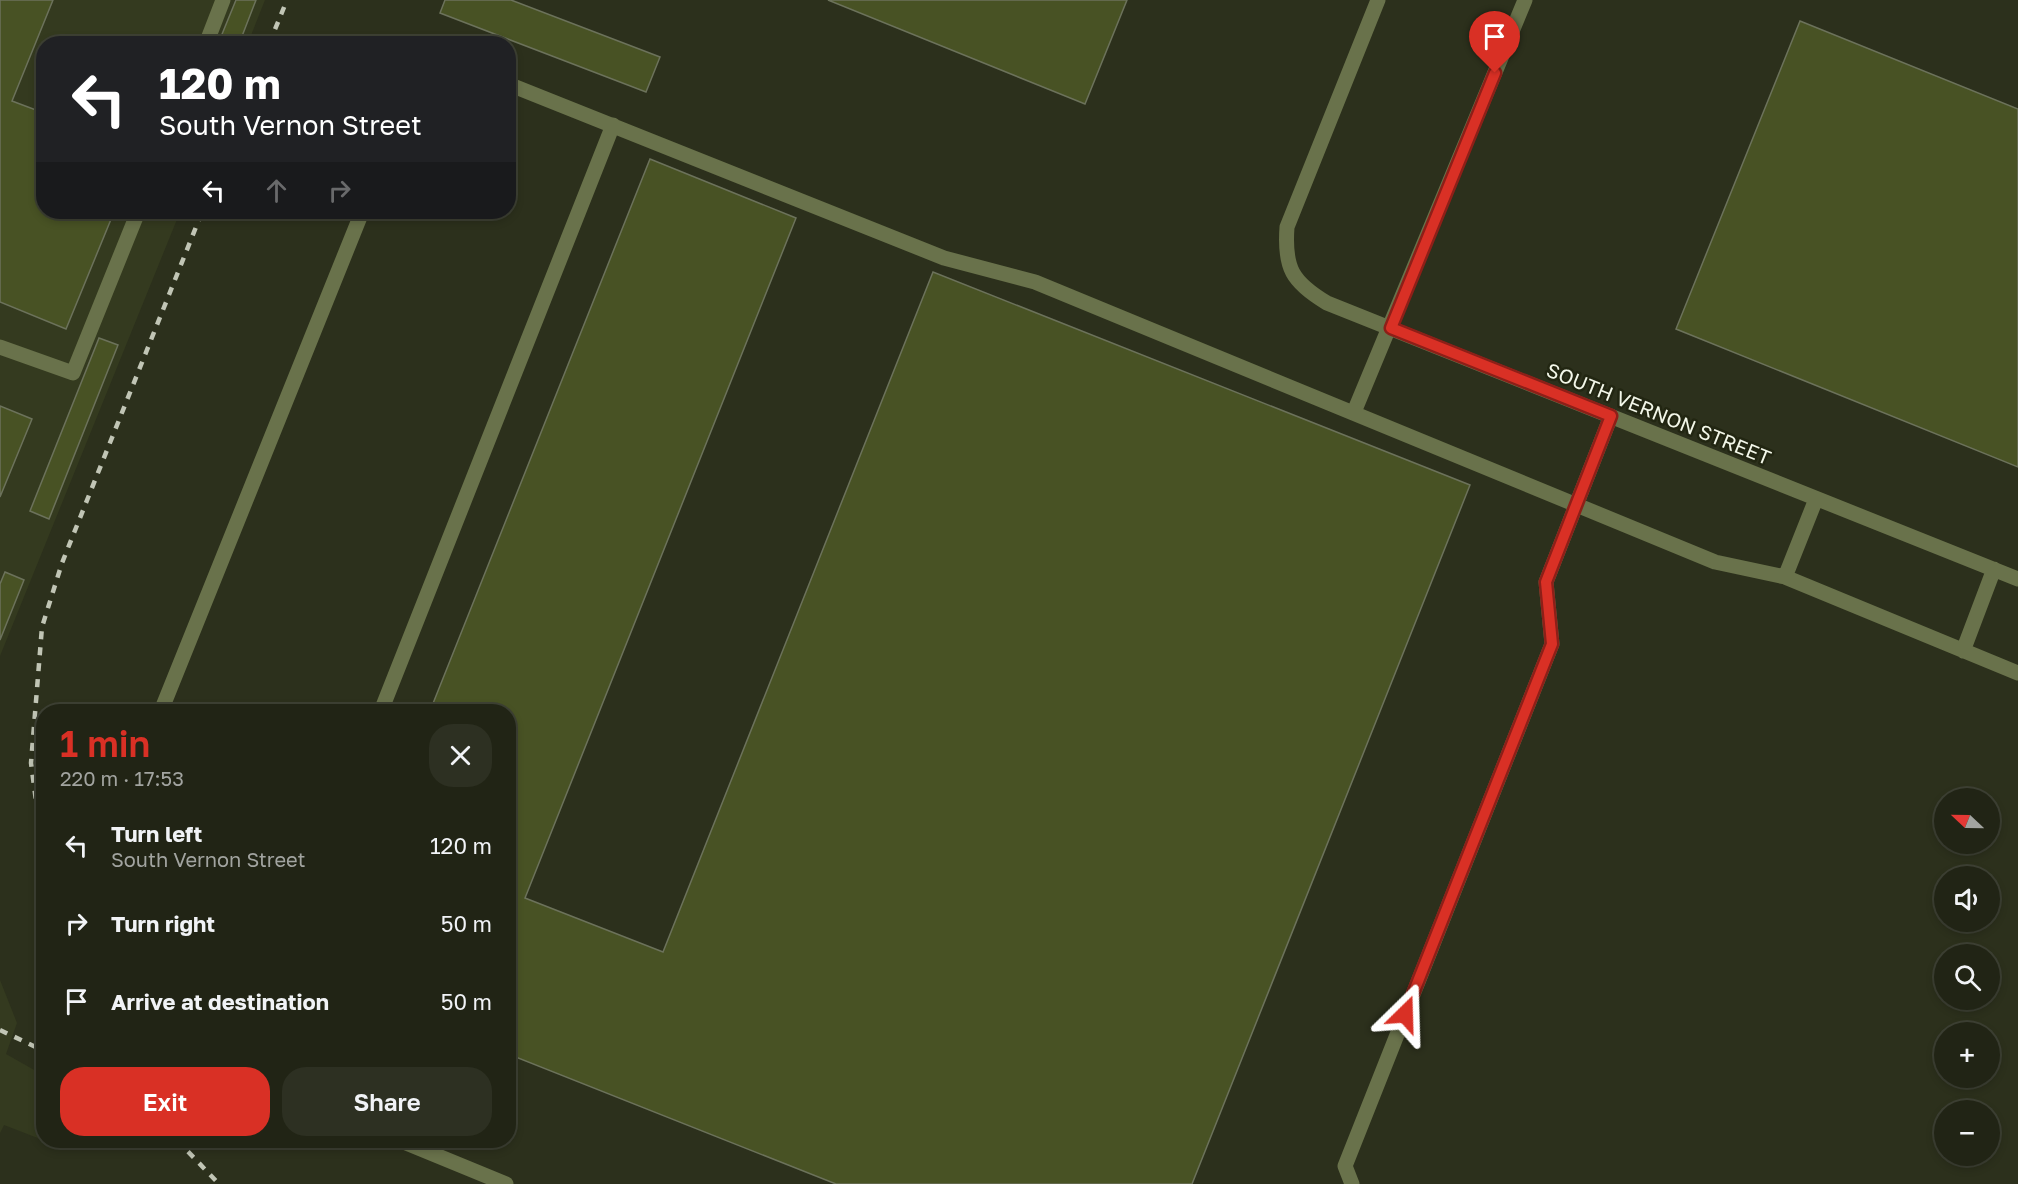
<!DOCTYPE html>
<html lang="en">
<head>
<meta charset="utf-8">
<style>
  body { margin:0; font-family:"Golos Text",sans-serif; background:#2d3022; color:#f1f3f6; height:100vh; display:flex; flex-direction:column; font-size:22px; white-space:nowrap }
  * { box-sizing:border-box; margin:0 }
  p { font-size:20px; color:#a2a4a0 }
  .icon { flex:none; width:33px; height:33px; fill:none; stroke:currentColor; stroke-width:2; stroke-linecap:round; stroke-linejoin:round }
  .map { position:relative; flex:1; overflow:hidden }
  .panel { position:absolute; left:36px; top:704px; width:480px; height:444px; display:flex; flex-direction:column; background:#212415; border-radius:24px; box-shadow:0 3px 9px #0003,0 0 0 2px #3e4134 }
  .panel>* { flex:none }
  .guide { position:absolute; left:36px; top:36px; width:480px; height:183px; border-radius:24px; box-shadow:0 3px 9px #0003,0 0 0 2px #3e4134; background:#202124; color:#fff; overflow:hidden }
  .needle { width:39px; rotate:292deg }
  .tools { position:absolute; left:1934px; top:788px; display:grid; gap:12px }
  .tools a { display:grid; place-items:center; width:66px; height:66px; border-radius:50%; background:#212415; box-shadow:0 3px 9px #0003,0 0 0 2px #3e4134; font-size:30px }
  .pin { position:absolute; display:grid; place-items:center; width:51px; height:51px; color:#fff; margin:-62px -26px; border-radius:50% 50% 50% 0; rotate:-45deg; box-shadow:0 0 6px #0007 }
  .pin .icon { rotate:45deg }
  .me { position:absolute; width:66px; margin:-33px; rotate:22deg; stroke-linejoin:round; filter:drop-shadow(0 0 4px #0008) }
  .turn { display:flex; align-items:center; gap:21px; height:126px; padding:0 24px; font-size:27px }
  .turn .icon { width:78px; height:78px; stroke-width:2.5 }
  .turn b { display:block; font-size:42px; line-height:51px }
  .lanes { display:flex; align-items:center; height:57px; padding:0 24px; background:#0003; justify-content:center; gap:30px; direction:ltr }
  .lanes .off { opacity:.35 }
  .round { display:grid; place-items:center; flex:none; width:63px; height:63px; border-radius:24px; background:#2d3022 }
  .overview { display:flex; align-items:center; justify-content:space-between; height:102px; padding:0 24px }
  h1 { font-size:36px; font-weight:600; line-height:45px; color:#d93025 }
  .primary-button { display:flex; gap:12px; margin-top:auto; padding:12px 24px }
  .primary-button a { flex:1; height:69px; border-radius:24px; background:#d93025; color:#fff; font-size:24px; font-weight:600; line-height:69px; text-align:center }
  .primary-button a+a { background:#2d3022; color:#f1f3f6 }
  ul { padding:0; list-style:none }
  li { display:flex; align-items:center; gap:18px; height:78px; padding:0 24px }
  li div { flex:1 }
  li b { display:block; font-size:22px }
  li em { font-style:normal }
  .map>svg:first-child { display:block }
  .built { fill:#343a1f }
  .building { fill:#485224; stroke:#6c725b; stroke-width:1.5 }
  .lines { fill:none; stroke-linecap:round; stroke-linejoin:round }
  .minor { stroke:#69724b; stroke-width:15 }
  .rail { stroke:#c1c5b5; stroke-width:4.5; stroke-dasharray:8 8; stroke-linecap:butt }
  .route-casing { stroke:#8d1f18; stroke-width:15 }
  .route { stroke:#d93025; stroke-width:10 }
  .labels { text-anchor:middle; dominant-baseline:central; stroke-width:5; stroke-linejoin:round; paint-order:stroke }
  .street-label { font-size:20px; fill:#f3f7e9; stroke:#222612 }
</style>
</head>
<body>
<div class="map">
<svg width="2018" height="1184" viewBox="0 0 2018 1184">
  <rect width="100%" height="100%" fill="#2c301c"/>
  <!-- built -->
  <path class="built" d="M0 0H265L248 43 44 44V212H180L0 656Z
    M0 980 17 1023 6 1054 43 1075 44 1140H64L61 1147 4 1125 0 1133Z"/>
  <!-- building -->
  <path class="building" d="M0 0H53L12 101 44 113V212H114L66 329 0 302Z
    M236 0H256L239 44H218Z
    M445 0H511L660 57 646 92 440 13Z
    M828 0H1127L1085 104Z
    M1800 21 2018 109V467L1676 329Z
    M650 159 796 218 525 898 663 952 933 272 1470 485 1192 1184H836L508 1054V711H430Z
    M99 338 118 345 49 519 30 511Z
    M0 406 32 419 0 497Z
    M5 572 24 580 0 640V584Z"/>
  <g class="lines">
    <!-- minor -->
    <path class="minor" d="M1378 0 1287 227C1284 268 1292 282 1327 303L2018 579
      M206 44 223 0
      M508 84 944 258 1035 282 1715 562 1785 577 2018 673
      M0 347 73 373 138 212
      M1354 412 1525 0
      M1785 577 1816 499
      M1963 651 1994 569
      M161 711 362 212
      M381 711 613 125
      M399 1140 506 1184
      M1352 1184 1345 1166 1552 644 1546 582 1611 416"/>
    <!-- rail -->
    <path class="rail" d="M269 44 287 0
      M44 862 31 763 42 627 62 563 202 212
      M0 1030 44 1051
      M177 1140 219 1184"/>
  </g>
  <g class="lines">
    <!-- route casing -->
    <g class="route-casing">
      <path id="route" d="M1405 1014 1552 644 1546 582 1611 416 1391 328 1495 73"/>
    </g>
    <!-- route -->
    <use href="#route" class="route"/>
  </g>
  <g class="labels">
    <!-- street labels -->
    <g class="street-label">
      <text transform="translate(1659 413) rotate(22)">SOUTH VERNON STREET</text>
    </g>
  </g>
</svg>
<div class="tools">
<a><svg class="needle" viewBox="-14 -14 28 28"><path d="M0-13l5 13h-10z" fill="#e53935"/><path d="M0 13l5-13h-10z" fill="#a2a4a0"/></svg></a>
<a><svg class="icon" aria-label="sound" viewBox="0 0 24 24"><path d="M4 9h4l5-4v14l-5-4H4zM17 9q2 3 0 6"/></svg></a>
<a><svg class="icon" aria-label="search" viewBox="0 0 24 24"><circle cx="10" cy="10" r="6"/><path d="M15 15l6 6"/></svg></a>
<a>+</a>
<a>−</a>
</div>
<div class="pin" style="left:1495px;top:73px;background:#d93025"><svg class="icon" aria-label="arrive" viewBox="0 0 24 24"><path d="M6 21V4h12l-3 4 3 4H6"/></svg></div>
<svg class="me" style="left:1405px;top:1014px" viewBox="-20 -20 40 40"><path d="M0-17L14 15 0 8-14 15z" fill="#d93025" stroke="#fff" stroke-width="4"/></svg>
<div class="guide">
<div class="turn"><svg class="icon" aria-label="left" viewBox="0 0 24 24"><path d="M17 20v-9H6M10 6l-5 5 5 5"/></svg><div><b>120 m</b>South Vernon Street</div></div>
<div class="lanes"><svg class="icon" aria-label="left" viewBox="0 0 24 24"><path d="M17 20v-9H6M10 6l-5 5 5 5"/></svg><svg class="icon off" aria-label="ahead" viewBox="0 0 24 24"><path d="M12 20V5M6 11l6-6 6 6"/></svg><svg class="icon off" aria-label="right" viewBox="0 0 24 24"><path d="M7 20v-9h11M14 6l5 5-5 5"/></svg></div>
</div>
<section class="panel">
<div class="overview"><div><h1>1 min</h1><p>220 m · 17:53</p></div><a class="round"><svg class="icon" aria-label="close" viewBox="0 0 24 24"><path d="M6 6l12 12M18 6L6 18"/></svg></a></div>
<ul>
<li><svg class="icon" aria-label="left" viewBox="0 0 24 24"><path d="M17 20v-9H6M10 6l-5 5 5 5"/></svg><div><b>Turn left</b><p>South Vernon Street</p></div><em>120 m</em></li>
<li><svg class="icon" aria-label="right" viewBox="0 0 24 24"><path d="M7 20v-9h11M14 6l5 5-5 5"/></svg><div><b>Turn right</b></div><em>50 m</em></li>
<li><svg class="icon" aria-label="arrive" viewBox="0 0 24 24"><path d="M6 21V4h12l-3 4 3 4H6"/></svg><div><b>Arrive at destination</b></div><em>50 m</em></li>
</ul>
<div class="primary-button"><a>Exit</a><a>Share</a></div>
</section>
</div>
</body>
</html>
